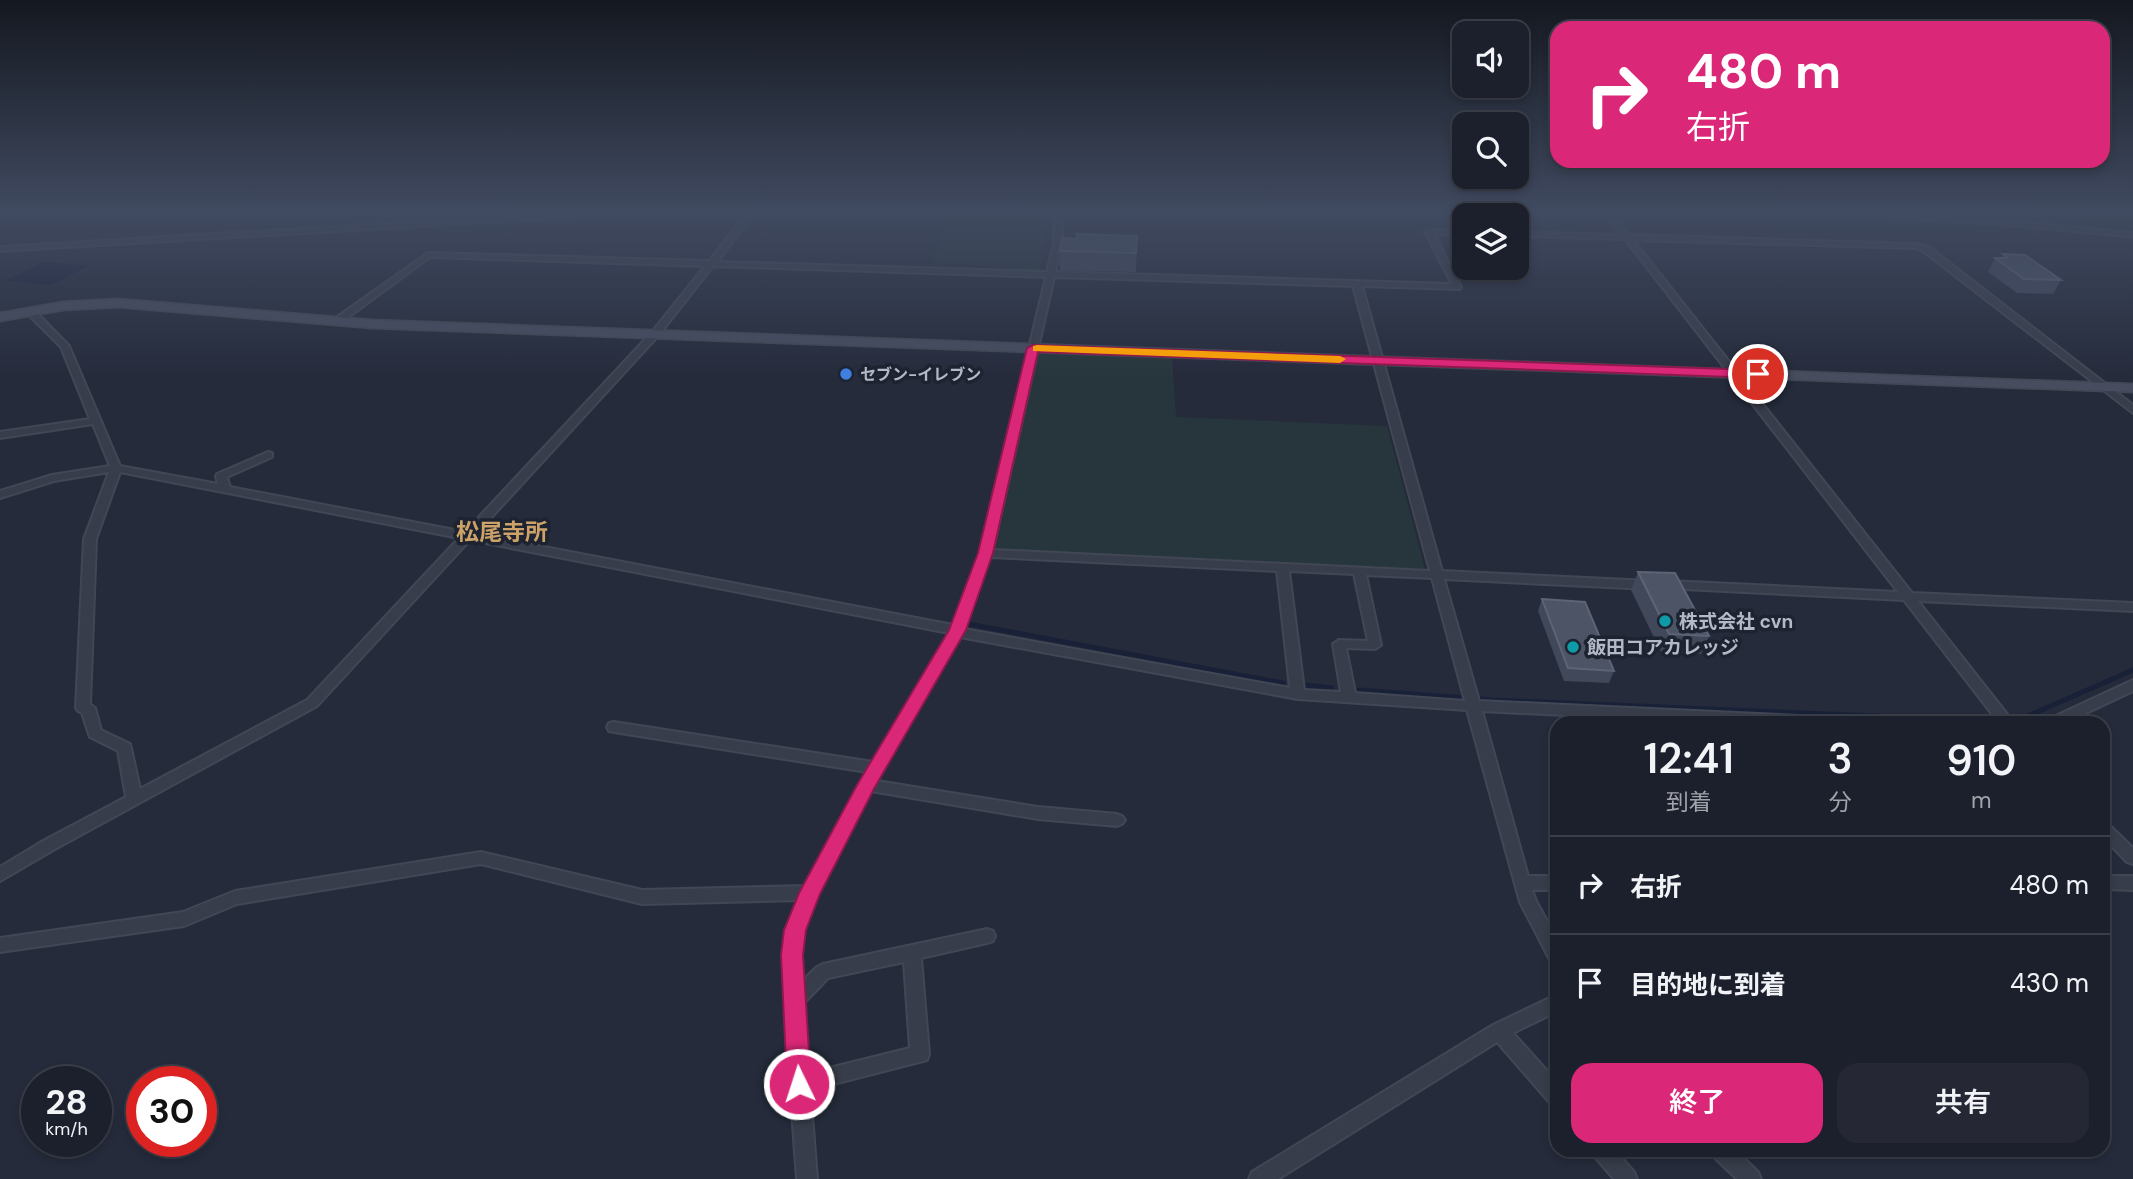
<!DOCTYPE html>
<html lang="ja">
<head>
<meta charset="utf-8">
<style>
  body { margin:0; font-family:"DM Sans","Noto Sans JP",sans-serif; background:#252834; color:#f1f3f6; height:100vh; display:flex; flex-direction:column; font-size:26px; white-space:nowrap }
  * { box-sizing:border-box; margin:0 }
  p { font-size:23px; color:#a0a3a9 }
  .icon { flex:none; width:38px; height:38px; fill:none; stroke:currentColor; stroke-width:2; stroke-linecap:round; stroke-linejoin:round }
  .map { position:relative; flex:1; overflow:hidden }
  .details { position:absolute; left:1550px; top:716px; width:560px; height:441px; display:flex; flex-direction:column; background:#1c202c; border-radius:21px; box-shadow:0 4px 10px #0003,0 0 0 2px #3a3e48 }
  .details>* { flex:none }
  .top-card { position:absolute; left:1550px; top:21px; width:560px; height:147px; border-radius:21px; box-shadow:0 4px 10px #0003,0 0 0 2px #3a3e48; background:#db2777; color:#fff; overflow:hidden }
  .buttons { position:absolute; left:1452px; top:21px; display:grid; gap:14px }
  .buttons a { display:grid; place-items:center; width:77px; height:77px; border-radius:14px; background:#1c202c; box-shadow:0 4px 10px #0003,0 0 0 2px #3a3e48; font-size:35px }
  .speed { position:absolute; left:21px; top:1066px; display:flex; gap:14px; font-size:35px; font-weight:700; text-align:center }
  .speed>* { display:grid; place-content:center; width:91px; height:91px; border-radius:50%; background:#1c202c; box-shadow:0 4px 10px #0003,0 0 0 2px #3a3e48; line-height:1 }
  .speed small { font-size:18px; font-weight:400 }
  .speed .limit { border:10px solid #d22; background:#fff; color:#111 }
  .pin { position:absolute; display:grid; place-items:center; width:60px; height:60px; color:#fff; margin:-30px; border:4px solid #fff; border-radius:50%; box-shadow:0 2px 7px #0007 }
  .me { position:absolute; width:77px; margin:-38px; rotate:356deg; stroke-linejoin:round; filter:drop-shadow(0 0 5px #0008) }
  .turn { display:flex; align-items:center; gap:24px; height:147px; padding:0 21px; font-size:32px }
  .turn .icon { width:91px; height:91px; stroke-width:2.5 }
  .turn b { display:block; font-size:49px; line-height:60px }
  .eta { display:flex; justify-content:space-evenly; align-items:center; height:119px; text-align:center }
  .eta b { font-size:42px; font-weight:600; line-height:49px }
  .primary-button { display:flex; gap:14px; margin-top:auto; padding:14px 21px }
  .primary-button a { flex:1; height:80px; border-radius:21px; background:#db2777; color:#fff; font-size:28px; font-weight:600; line-height:80px; text-align:center }
  .primary-button a+a { background:#252834; color:#f1f3f6 }
  ul { padding:0; list-style:none }
  li { display:flex; align-items:center; gap:21px; height:98px; padding:0 21px; border-top:2px solid #3a3e48 }
  li div { flex:1 }
  li b { display:block; font-size:26px }
  li em { font-style:normal }
  .map>svg:first-child { display:block }
  .green { fill:#27363c }
  .water { fill:#192138 }
  .lines { fill:none; stroke-linecap:round; stroke-linejoin:round }
  .stream { stroke:#192138; stroke-width:5 }
  .street-casing { stroke:#414754; stroke-width:4 }
  .secondary-casing { stroke:#414754; stroke-width:3 }
  .street { fill:#383d4b; fill-rule:evenodd }
  .secondary { fill:#474c5e; fill-rule:evenodd }
  .wall { fill:#40485a }
  .building { fill:#4c5466; stroke:#5c6475; stroke-width:2 }
  .route { fill:#db2777; stroke:#8e194d; stroke-width:2 }
  .slow { fill:#f59e0b }
  .shop-dot { fill:#3f7fe0; stroke:#1d2330; stroke-width:2.5 }
  .culture-dot { fill:#0f9aa8; stroke:#1d2330; stroke-width:2.5 }
  .labels { text-anchor:middle; dominant-baseline:central; stroke-width:7; stroke-linejoin:round; paint-order:stroke }
  .far-poi-label { font-size:16px; font-weight:bold; fill:#b4b9c7; stroke:#1d2330; text-anchor:start }
  .poi-label { font-size:19px; font-weight:bold; fill:#b4b9c7; stroke:#1d2330; text-anchor:start }
  .quarter-label { font-size:23px; font-weight:bold; fill:#cda268; stroke:#1d2330 }
</style>
</head>
<body>
<div class="map">
<svg width="2133" height="1179" viewBox="0 0 2133 1179">
  <rect width="100%" height="100%" fill="#252b3b"/>
  <!-- green -->
  <path class="green" d="M949 213H1045L1040 271 932 262Z
    M2073 213H2133V228L2092 223Z
    M1045 351 1172 357 1176 417 1387 426 1425 569 996 549 1038 353Z"/>
  <!-- water -->
  <path class="water" d="M43 262 90 265 51 285 4 281Z"/>
  <g class="lines">
    <!-- stream -->
    <path class="stream" d="M969 624 1283 683
      M1306 685 1332 688
      M1359 690 1492 700 1994 721
      M2021 719 2133 670"/>
    <!-- street casing -->
    <g class="street-casing">
      <path id="street" d="M564 213H610L607 215 0 251V247Z
        M747 213H754L717 262 1047 272 1054 243V213H1062V243L1055 272 1452 284 1425 232 1429 230 1465 231V235L1434 234 1461 287 1460 289 1362 286 1442 571 1649 581 1655 585 1649 589 1444 579 1479 701 1842 718 1847 720 1849 723H1730L1482 711 1528 876H1558V890H1532L1536 901 1558 941V966L1552 964 1520 902 1467 710 1298 699 960 637 877 781 1038 807 1117 814 1122 816 1125 820 1122 824 1117 826 1038 819 871 791 818 894 803 930 801 955 802 981 817 967 823 964 987 929 993 931 995 936 993 941 987 943 921 958 929 1054 927 1060 810 1090 817 1179H797L790 1084 783 955 787 930 799 900 642 904 481 864 237 904 184 926 0 952V938L183 912 235 891 481 852 642 890 805 886 867 772 614 732 609 731 607 727 609 723 614 722 873 762 949 633 470 540 317 706 55 849 0 881V867L43 841 126 797 118 751 90 737 82 713 78 711 76 708 84 539 109 472 54 481 0 498V491L52 475 110 466 93 424 0 438V432L90 419 61 347 27 313V309H33L69 346 120 466 218 484 216 476 217 474 268 452 272 453V457L227 477 230 487 465 532 652 332 705 266 430 257 339 324H333V320L428 253 709 261ZM713 266 1046 277 980 553 953 625 476 534 658 336ZM1054 277 1353 286 1430 571 993 550ZM120 472 459 538 307 700 140 789 130 744 101 730 95 708 90 704 96 539ZM990 557 1277 571 1290 688 964 629ZM1289 571 1354 574 1368 641 1339 640 1333 644 1341 692 1304 690ZM1366 575 1432 578 1465 701 1355 693 1346 648 1375 649 1381 645ZM904 962 910 1048 809 1073 803 1004 828 978Z
        M1605 213H1612L1629 235 1918 244 1929 247 2133 405V413L1923 251 1917 248 1633 240 1912 593 2133 603V611L1918 601 2014 723H1999L1904 600 1664 588 1662 585 1664 582 1668 581 1898 592 1625 239 1517 236V232L1621 235Z
        M1838 213C1936 213 2035 223 2133 233V237L2034 227Z
        M2133 680V691L2065 723H2045L2047 720Z
        M2104 823 2109 825 2133 848V864L2127 862 2104 838Z
        M2104 876H2133V890L2104 889Z
        M1558 994V1011L1513 1033 1558 1083V1107L1551 1104 1497 1042 1278 1179H1249L1252 1172 1493 1025Z
        M1592 1150H1615L1634 1172 1637 1179H1614L1595 1157Z
        M1711 1150H1735L1758 1172 1761 1179H1737L1714 1157Z"/>
    </g>
    <!-- secondary casing -->
    <g class="secondary-casing">
      <path id="secondary" d="M118 299 372 320 2133 384V392L372 328 118 307 63 310 0 321V313L63 302Z"/>
    </g>
    <!-- street -->
    <use href="#street" class="street"/>
    <!-- secondary -->
    <use href="#secondary" class="secondary"/>
  </g>
  <!-- wall -->
  <path class="wall" d="M1137 236 1136 272 1060 270V251L1077 239Z
    M2003 254 2061 280 2053 294 2017 293 1988 272 1995 258H2002Z
    M1638 572 1709 636 1701 654 1661 652 1631 590Z
    M1542 599 1614 671 1609 683 1564 681 1538 611Z"/>
  <!-- building -->
  <path class="building" d="M1077 234 1137 236 1136 253 1060 251 1062 238 1077 239Z
    M2003 254 2025 255 2061 280 2024 279 1995 258H2008Z
    M1638 572 1675 573 1709 636 1669 634Z
    M1542 599 1585 602 1614 671 1568 668Z"/>
  <!-- sky -->
  <linearGradient id="sky" x2="0" y2="1"><stop stop-color="#141820"/><stop offset="0.56" stop-color="#404a60"/><stop offset="1" stop-color="#404a60" stop-opacity="0"/></linearGradient>
  <rect width="2133" height="378" fill="url(#sky)"/>
  <!-- route -->
  <path class="route" d="M1033 345 1758 370 1764 374 1758 378 1038 352 993 553 966 630 875 787 820 894 806 930 803 955 811 1084 808 1092 799 1095 790 1092 787 1084 781 955 784 930 799 893 857 785 949 630 978 553 1027 348Z"/>
  <!-- slow -->
  <path class="slow" d="M1037 345 1340 356 1346 359 1340 363 1033 351V346Z"/>
  <!-- markers -->
  <circle class="shop-dot" cx="846" cy="374" r="7"/>
  <g class="culture-dot">
    <circle cx="1665" cy="621" r="7"/>
    <circle cx="1573" cy="647" r="7"/>
  </g>
  <g class="labels">
    <!-- far-poi labels -->
    <g class="far-poi-label">
      <text x="860" y="374">セブン-イレブン</text>
    </g>
    <!-- poi labels -->
    <g class="poi-label">
      <text x="1679" y="621">株式会社 cvn</text>
      <text x="1587" y="647">飯田コアカレッジ</text>
    </g>
    <!-- quarter labels -->
    <g class="quarter-label">
      <text x="502" y="532">松尾寺所</text>
    </g>
  </g>
</svg>
<div class="buttons">
<a><svg class="icon" aria-label="sound" viewBox="0 0 24 24"><path d="M4 9h4l5-4v14l-5-4H4zM17 9q2 3 0 6"/></svg></a>
<a><svg class="icon" aria-label="search" viewBox="0 0 24 24"><circle cx="10" cy="10" r="6"/><path d="M15 15l6 6"/></svg></a>
<a><svg class="icon" aria-label="layers" viewBox="0 0 24 24"><path d="M12 4l9 5-9 5-9-5zM3 14l9 5 9-5"/></svg></a>
</div>
<div class="speed"><div>28<small>km/h</small></div><div class="limit">30</div></div>
<div class="pin" style="left:1758px;top:374px;background:#d93025"><svg class="icon" aria-label="arrive" viewBox="0 0 24 24"><path d="M6 21V4h12l-3 4 3 4H6"/></svg></div>
<svg class="me" style="left:799px;top:1084px" viewBox="-20 -20 40 40"><circle r="17" fill="#db2777" stroke="#fff" stroke-width="3"/><path d="M0-11L8 9 0 5-8 9z" fill="#fff"/></svg>
<div class="top-card">
<div class="turn"><svg class="icon" aria-label="right" viewBox="0 0 24 24"><path d="M7 20v-9h11M14 6l5 5-5 5"/></svg><div><b>480 m</b>右折</div></div>
</div>
<section class="details">
<div class="eta">
<div><b>12:41</b><p>到着</p></div>
<div><b>3</b><p>分</p></div>
<div><b>910</b><p>m</p></div>
</div>
<ul>
<li><svg class="icon" aria-label="right" viewBox="0 0 24 24"><path d="M7 20v-9h11M14 6l5 5-5 5"/></svg><div><b>右折</b></div><em>480 m</em></li>
<li><svg class="icon" aria-label="arrive" viewBox="0 0 24 24"><path d="M6 21V4h12l-3 4 3 4H6"/></svg><div><b>目的地に到着</b></div><em>430 m</em></li>
</ul>
<div class="primary-button"><a>終了</a><a>共有</a></div>
</section>
</div>
</body>
</html>
